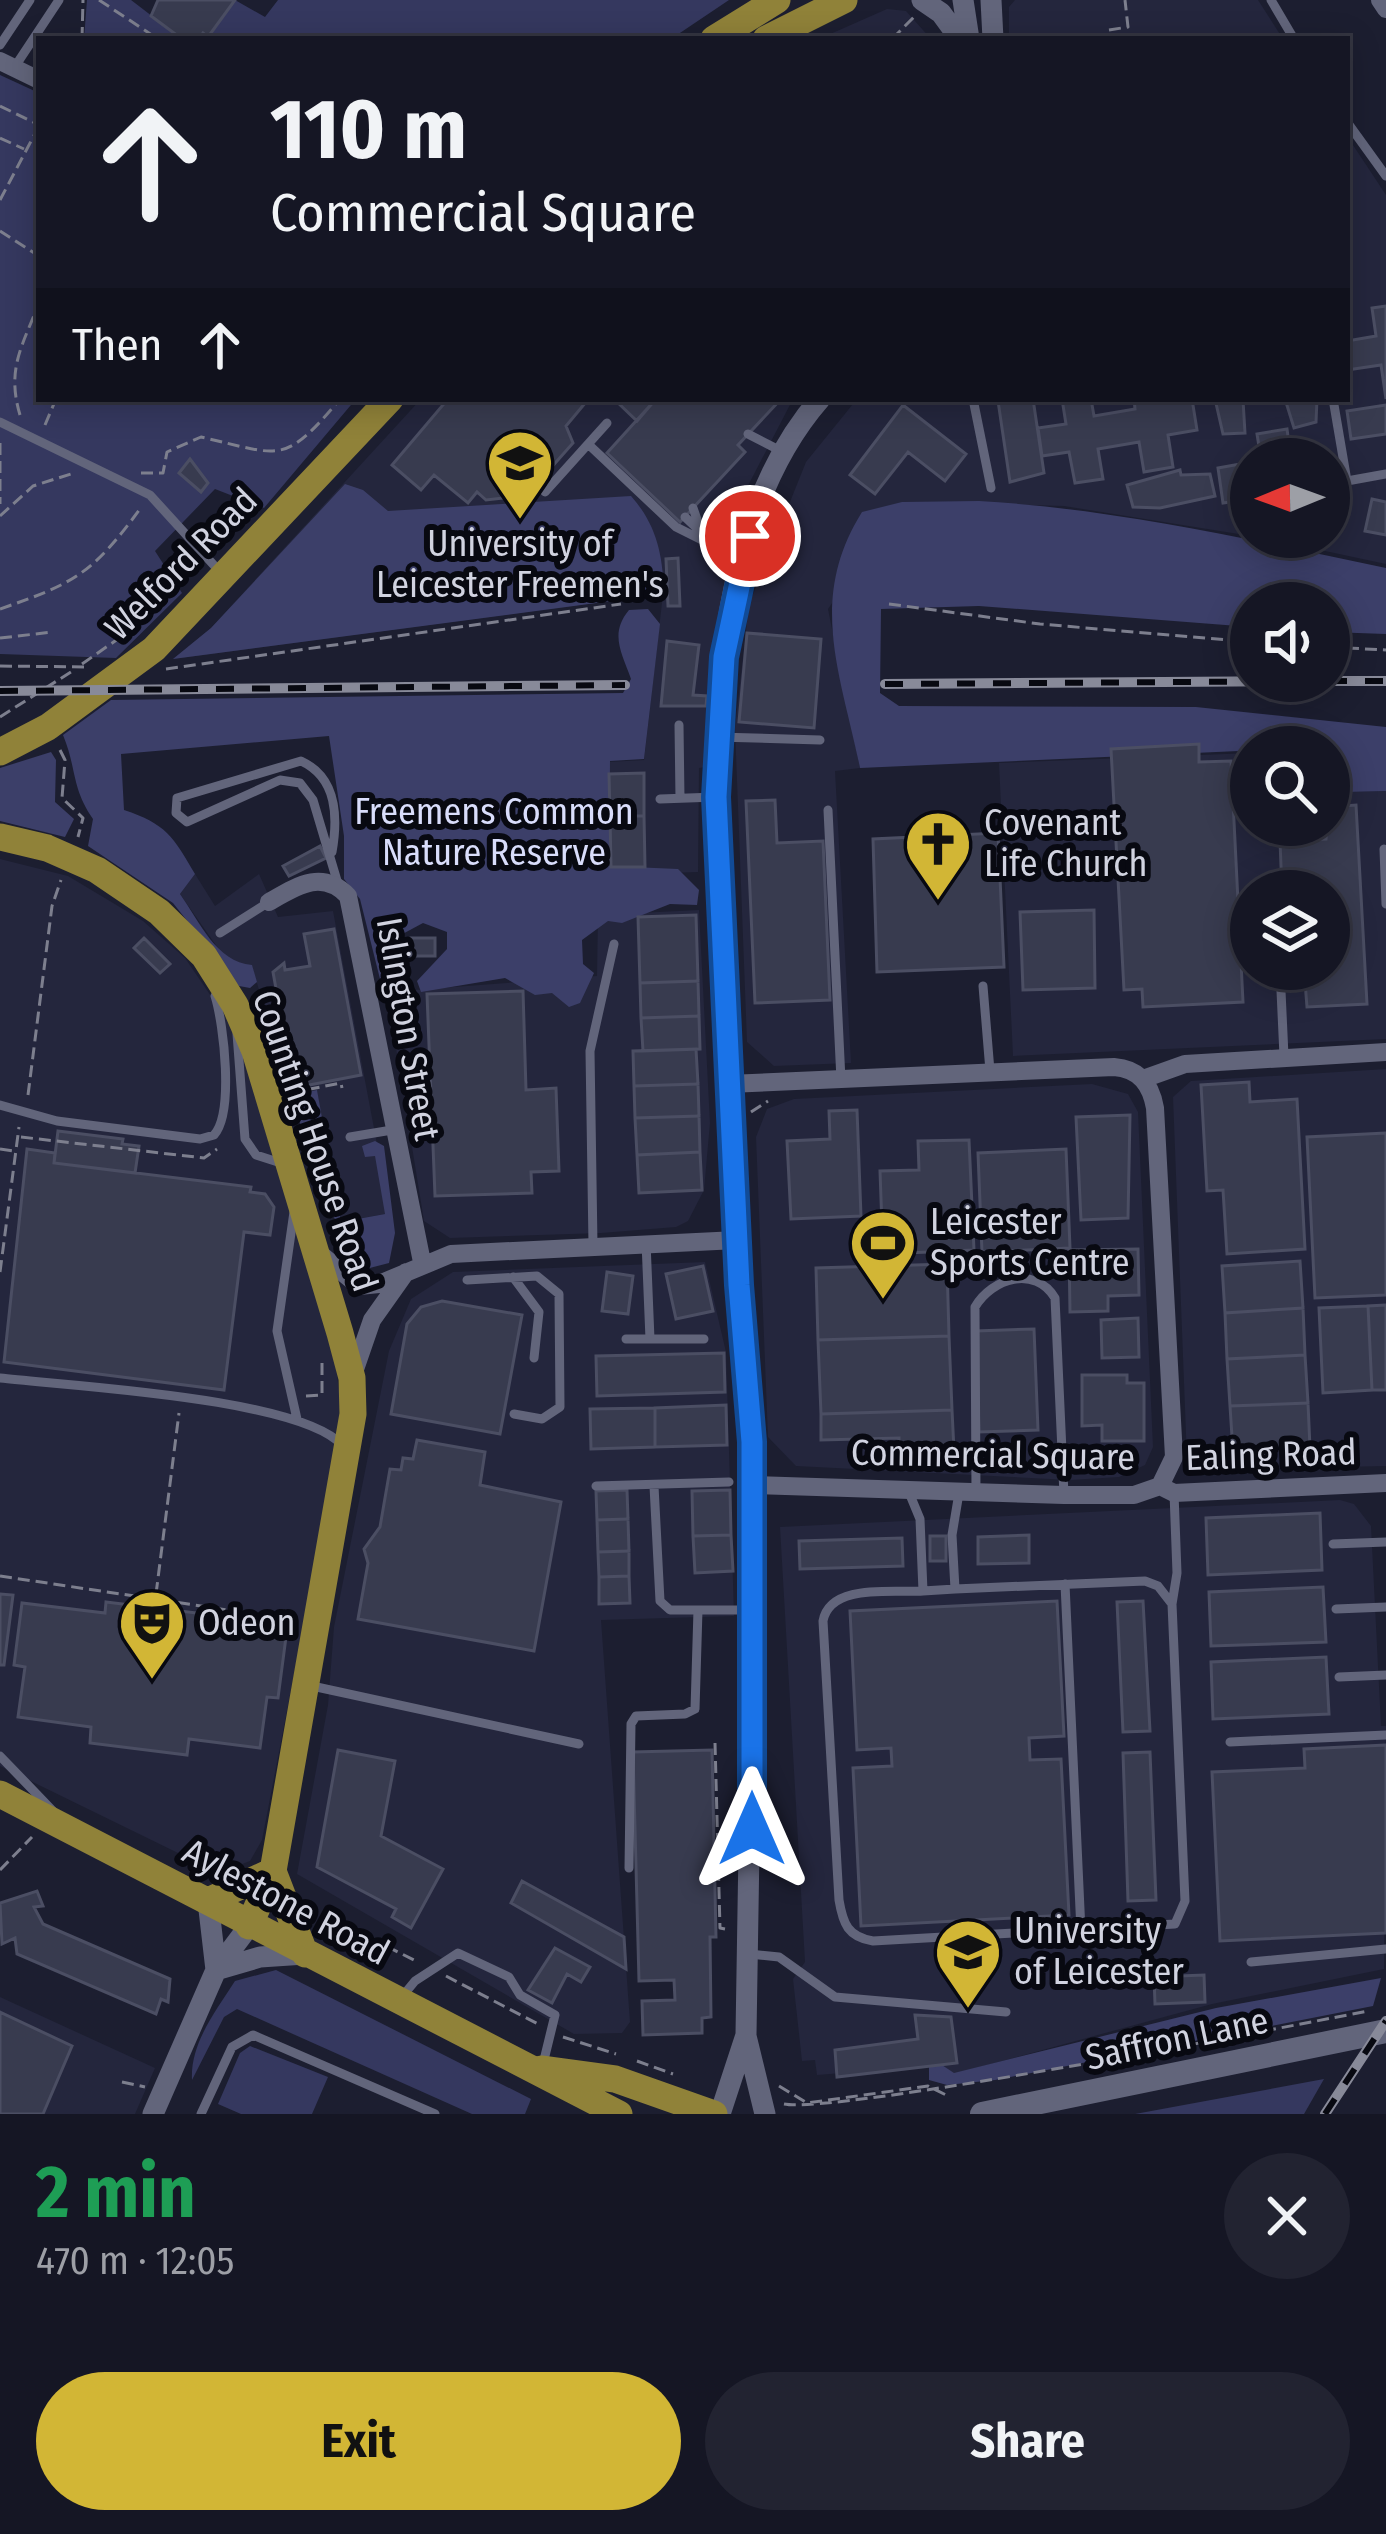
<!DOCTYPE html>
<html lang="en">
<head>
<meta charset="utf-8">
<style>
  body { margin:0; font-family:"Fira Sans Condensed",sans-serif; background:#222331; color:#f1f3f6; height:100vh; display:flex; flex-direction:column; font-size:45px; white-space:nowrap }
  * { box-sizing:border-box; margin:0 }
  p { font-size:39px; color:#9d9fa6 }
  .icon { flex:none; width:66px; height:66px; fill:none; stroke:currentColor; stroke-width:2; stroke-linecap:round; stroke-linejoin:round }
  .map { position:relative; height:2114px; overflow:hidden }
  .panel { display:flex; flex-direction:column; background:#151624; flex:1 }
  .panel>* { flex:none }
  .guide { position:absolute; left:36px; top:36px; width:1314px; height:366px; border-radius:0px; box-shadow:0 6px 30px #0003,0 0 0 3px #343541; background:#151624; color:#f1f3f6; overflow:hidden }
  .needle { width:78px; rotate:269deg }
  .fabs { position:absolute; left:1230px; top:438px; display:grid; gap:24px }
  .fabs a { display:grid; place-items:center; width:120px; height:120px; border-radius:50%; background:#151624; box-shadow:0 6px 30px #0003,0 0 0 3px #343541; font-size:60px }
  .pin { position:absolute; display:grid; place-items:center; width:102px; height:102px; color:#fff; margin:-51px; border:6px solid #fff; border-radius:50%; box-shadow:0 3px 12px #0007 }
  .me { position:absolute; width:132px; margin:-66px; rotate:0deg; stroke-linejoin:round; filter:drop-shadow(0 0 9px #0008) }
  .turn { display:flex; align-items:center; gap:42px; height:252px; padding:0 36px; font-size:54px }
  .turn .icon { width:156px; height:156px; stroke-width:2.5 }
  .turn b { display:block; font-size:84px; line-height:102px }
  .then { display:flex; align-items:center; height:114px; padding:0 36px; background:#0003; gap:24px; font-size:45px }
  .round { display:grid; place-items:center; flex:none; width:126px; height:126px; border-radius:63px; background:#222331 }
  .overview { display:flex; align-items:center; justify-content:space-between; height:204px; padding:0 36px }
  h1 { font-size:72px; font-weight:700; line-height:90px; color:#1e9e55 }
  .primary-button { display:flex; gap:24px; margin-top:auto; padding:24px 36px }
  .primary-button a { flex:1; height:138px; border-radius:72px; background:#d2b635; color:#111; font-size:48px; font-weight:700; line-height:138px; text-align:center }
  .primary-button a+a { background:#222331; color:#f1f3f6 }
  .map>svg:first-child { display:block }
  .built { fill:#24263d; fill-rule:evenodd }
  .green { fill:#35385f }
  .forest { fill:#3c3f69 }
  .building { fill:#383b4f; stroke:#4b4e63; stroke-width:3 }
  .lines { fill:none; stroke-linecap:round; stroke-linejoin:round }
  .path { stroke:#7d7f8e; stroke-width:3; stroke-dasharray:12 6; stroke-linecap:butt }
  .service { stroke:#62657b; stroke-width:9 }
  .minor { stroke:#62657b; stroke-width:18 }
  .tertiary { stroke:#62657b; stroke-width:21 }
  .secondary { stroke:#62657b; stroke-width:24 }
  .primary { stroke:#908239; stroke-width:27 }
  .rail-casing { stroke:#888a99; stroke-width:10 }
  .rail { stroke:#080911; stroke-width:6; stroke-dasharray:18; stroke-linecap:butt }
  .route-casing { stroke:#114b97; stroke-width:30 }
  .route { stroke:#1a73e8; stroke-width:21 }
  .labels { text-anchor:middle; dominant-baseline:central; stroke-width:12; stroke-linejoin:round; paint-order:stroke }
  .poi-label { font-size:36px; fill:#d1d3e0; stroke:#080911; text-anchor:start }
  .street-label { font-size:36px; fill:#d1d3e0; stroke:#080911 }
  .park-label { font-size:36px; fill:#d9ddfb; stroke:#080911 }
</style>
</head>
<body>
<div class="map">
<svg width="1386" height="2114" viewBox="0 0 1386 2114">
  <rect width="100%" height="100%" fill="#1c1e30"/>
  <!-- built -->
  <path class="built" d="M1015 0H1258L1283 39H1009V7Z
    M887 9 906 11 931 39H819Z
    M1347 136 1386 195V564L1259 537H1329V459H1251V536L1064 506 902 502 828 609 860 768 835 771 851 1063 774 1066 747 1042 735 728 749 604 806 462 857 399H1347Z
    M421 399H793L739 503 720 566 726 582 705 767 699 768 698 872 608 875 607 762 644 760 663 594 173 659 211 628Z
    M1251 753V825H1329V783L1346 792 1386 791V1039L1013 1056 999 763ZM1251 891H1329V969H1251Z
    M0 859 68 876 143 921 185 958 228 1021 252 1075 335 1360 343 1421 262 1840 250 1861 219 1873 0 1766Z
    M195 874 215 906 259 874 278 917 333 911 390 1213 341 1222 317 1091 290 1096 252 966 235 964 222 954 180 894Z
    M699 910 710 1123 704 1190 688 1221 676 1227 601 1233 450 1238 424 1221 387 992 597 976 598 915Z
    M1386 1069V1466L1199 1470 1187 1460 1173 1097 1191 1081Z
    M1092 1084 1128 1094 1138 1112 1153 1447 1145 1465 1119 1477 1070 1480 796 1466 768 1437 756 1137 767 1109 794 1099Z
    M705 1262 726 1352 734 1616 601 1620 630 2022 622 2033 574 2034 297 1874 328 1705 334 1627 389 1351 411 1299 453 1272Z
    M1340 1500 1354 1504 1371 1526 1381 1726H1386L1384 1969 1212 2004 954 2074 942 2065 817 2075 815 2060 802 2061 793 1979 805 1962 780 1527Z
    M0 1997 155 2068 135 2114H0Z"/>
  <!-- green -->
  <path class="green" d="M87 0H131L182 39H84Z
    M235 0 265 17 278 0H729L671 39H199L203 33 209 36Z
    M0 75 39 93V399H356L264 508 215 489 155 551 182 593 116 658 0 654Z
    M276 1970 531 2099 525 2114H472L237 2009 224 2017 192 2080C190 2043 216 2011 235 1981Z
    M250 2046 328 2077 312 2114H241L218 2104 240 2053Z
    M1324 2079 1304 2114H1135Z"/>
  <!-- forest -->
  <path class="forest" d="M345 484 363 490 388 511 631 496C657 525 663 556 664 594L173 659 211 628Z
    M979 501C1117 509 1251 540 1386 568V634L1329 632V603H1251V627L979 606 881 609 880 693 899 706 1196 707 1386 727V791L1346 792 1329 783V747L860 768C841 674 807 600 862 512L902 502Z
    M648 609 660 624 644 759 610 761 609 866 678 869 699 890 697 905 670 904 622 923 608 921 582 940 583 964 594 973 580 1003 569 1007 552 993 535 995 505 978 421 992 417 981 447 949V932L423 923 397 937 381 983 360 899 344 879V836L329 736 121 754 124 810C166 824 173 836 195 874L180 894C200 922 216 962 252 965L257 982 250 988 239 986 173 903 88 846 93 819C71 787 77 769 63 735L111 700 623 693 631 679C622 653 609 634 629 610Z
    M51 752 56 760 55 802 74 819 65 837 0 821V768Z
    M317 1090 341 1222 385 1214 375 1156 365 1157 362 1146 375 1141 384 1146 395 1233 389 1263 362 1270 349 1258 290 1096Z
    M1381 1978 1373 2006 995 2080 947 2085 929 2080V2066L942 2065 954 2073 1216 2008Z"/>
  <!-- building -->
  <path class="building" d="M158 0H235L208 37 203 33 199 39H182L151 16Z
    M1386 306V399L1381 365 1347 370V341L1376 336 1372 308Z
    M448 399H583L586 402 566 426 573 443 541 479 536 478 521 496 486 500 477 492 468 503 434 475 421 490 392 465Z
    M614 399H656L637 421Z
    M656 399H781L738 445 745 452 680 522 607 453Z
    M1033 399 1044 473 1010 482 998 401Z
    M1062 399H1091L1094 416 1135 409 1134 399H1192L1197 430 1168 435 1173 467 1144 472 1139 442 1098 449 1103 479 1075 483 1069 452 1042 456 1038 428 1066 424Z
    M1215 399H1248L1243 400 1245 433 1223 434Z
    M1285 399H1317L1316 422 1294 428Z
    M903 405 966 454 945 481 908 452 875 494 850 475Z
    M1386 405V434L1351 439 1347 411Z
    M1287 429 1291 459H1261L1257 434Z
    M190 459 208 483 201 492 179 473Z
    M1251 462V499L1223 503 1218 468Z
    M1180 470 1181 475 1210 474 1215 496 1160 508 1133 507 1127 485Z
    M1372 499 1386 502V535L1365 531Z
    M678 558 680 606H668L666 559Z
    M747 633 821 639 814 728 739 722Z
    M667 641 699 645 693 695 707 696 706 706H661Z
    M1199 744V762L1231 761 1243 1002 1143 1007 1142 989 1124 990 1111 749Z
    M644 773V816H610L609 774Z
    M775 800 777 843 823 841 830 1000 755 1003 746 801Z
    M1356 805 1367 1004 1307 1007 1304 969H1329V891H1282L1280 841 1326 839 1329 807Z
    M610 816H644L645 867H611Z
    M998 833 1004 967 877 972 873 839Z
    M320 846 326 858 289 876 283 866Z
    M1094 910 1095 988 1023 990 1020 912Z
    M696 915 698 981 640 983 638 917Z
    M334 929 361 1075 294 1088 273 972 284 963 285 970 310 966 304 934Z
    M144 938 170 964 160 973 134 948Z
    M411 938H435V956H411Z
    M698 981 699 1016 641 1018 640 983Z
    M523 991 526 1090 556 1088 559 1171 531 1172 532 1193 435 1196 427 994Z
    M699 1016 700 1049 643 1051 641 1018Z
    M696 1049 698 1084 634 1086 633 1051Z
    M1249 1082 1250 1102 1297 1099 1305 1249 1227 1254 1223 1190 1207 1191 1201 1085Z
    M698 1084 699 1116 635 1118 634 1086Z
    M857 1110 861 1216 791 1219 787 1141 830 1139 829 1111Z
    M1130 1115 1128 1218 1081 1220 1076 1117Z
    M699 1116 700 1152 637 1155 635 1118Z
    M58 1131 123 1139 122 1144 139 1146 135 1173 54 1163Z
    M1386 1133V1295L1315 1298 1307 1137Z
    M969 1140 974 1250 883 1254 880 1171 919 1170 918 1141Z
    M27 1149 55 1153 54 1163 251 1187 250 1192 265 1194 274 1207 270 1235 244 1232 224 1390 4 1362Z
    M1066 1149 1070 1248 982 1252 978 1153Z
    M700 1152 702 1190 639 1193 637 1155Z
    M1138 1249 1139 1295 1108 1296V1311L1070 1312 1069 1250Z
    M1300 1261 1303 1308 1225 1313 1222 1266Z
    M947 1264 949 1336 818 1340 816 1268Z
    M703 1266 713 1311 676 1319 666 1274Z
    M607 1272 633 1276 628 1314 602 1311Z
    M442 1301 522 1315 500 1434 391 1414 407 1324 421 1307Z
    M1386 1305V1390H1372L1368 1306Z
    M1368 1306 1372 1390 1323 1393 1319 1308Z
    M1303 1308 1305 1355 1227 1359 1225 1313Z
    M1138 1318 1139 1357 1102 1358 1101 1320Z
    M1034 1329 1038 1430 979 1432 976 1331Z
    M949 1336 952 1410 821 1414 818 1340Z
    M724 1353 725 1392 597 1396 596 1356Z
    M1305 1355 1308 1403 1230 1406 1227 1359Z
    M1082 1375H1127V1383H1144V1441H1102V1425L1082 1426Z
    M1308 1403 1310 1448 1233 1452 1230 1406Z
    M726 1405 727 1445 655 1447V1408Z
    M655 1408V1447L591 1449 590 1409Z
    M952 1410 954 1451 941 1457 899 1453V1438L821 1440V1414Z
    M417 1440 485 1452 480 1485 561 1502 534 1651 358 1619 368 1563 364 1549 380 1527 390 1469 401 1470 403 1458 413 1459Z
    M627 1490 628 1519 597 1520 596 1491Z
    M730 1490 731 1535 693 1536 692 1491Z
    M1320 1513 1322 1570 1208 1575 1206 1518Z
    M628 1519 629 1551 598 1552 597 1520Z
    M731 1535 733 1571 695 1573 693 1536Z
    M1029 1535V1563L978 1564V1537Z
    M930 1536H946V1561H930Z
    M902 1538 903 1566 800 1569 799 1541Z
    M629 1551V1576L599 1577 598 1552Z
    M629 1576 630 1603 599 1604V1577Z
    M1323 1587 1326 1642 1211 1646 1209 1592Z
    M0 1594 13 1595 4 1665H0Z
    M1057 1601 1064 1736 1029 1738 1030 1760 1061 1759 1069 1915 861 1926 853 1768 892 1766 891 1748 857 1750 850 1611Z
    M1143 1601 1150 1731 1123 1732 1117 1602Z
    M106 1602 205 1614 203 1626 286 1637 278 1698 267 1697 260 1748 189 1739 187 1755 90 1743 91 1727 18 1717 25 1667 14 1665 22 1603 105 1613Z
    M1326 1657 1329 1714 1213 1719 1211 1662Z
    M1386 1745V1933L1220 1941 1212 1772 1305 1768 1304 1749Z
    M338 1750 395 1761 381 1836 443 1869 411 1928 392 1917 396 1909 317 1867Z
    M712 1750 716 1937H710L711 2017 702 2018V2033L643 2035 642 2001 675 2000 674 1980 639 1981 633 1752Z
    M1150 1752 1156 1900 1128 1901 1123 1753Z
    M522 1881 624 1937 626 1969 511 1903Z
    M37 1891 43 1906 34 1907 43 1924 170 1979 168 2002 161 1999 156 2014 17 1954 15 1938 2 1944 0 1903Z
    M555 1948 590 1967 581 1982 567 1974 552 2003 528 1990Z
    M1204 1975 1205 2002 1155 2004 1154 1977Z
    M0 2012 72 2046 43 2114H0Z
    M915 2015 951 2017 957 2063 837 2077 835 2050 918 2039Z"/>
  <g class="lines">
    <!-- path -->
    <path class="path" d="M99 0 158 39
      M1109 30 1128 27 1125 0
      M82 39 83 0
      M892 39 914 17
      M0 106 37 124
      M0 138 24 149
      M0 200 39 126
      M0 231 39 256
      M20 415C6 368 23 345 39 303
      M45 425 56 399
      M0 443V504
      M141 473H163L167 452 201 437C281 455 283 467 340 399
      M0 516 33 486 74 473
      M889 604 1040 624 1251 642
      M0 609C75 583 92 574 140 509
      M0 638 53 632
      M1329 647 1386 650
      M82 664 125 634 182 578V553
      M0 666 90 667
      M166 669 621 604
      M0 717 74 670
      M60 750 65 760 62 798 83 818 78 837
      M290 1093 341 1083 342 1088
      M28 1095 52 906 61 880
      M751 1112 768 1101
      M21 1137 204 1158 217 1149
      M0 1149 14 1151
      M0 1272 19 1127
      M306 1396 322 1395V1361
      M0 1576 295 1620
      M156 1594 179 1413
      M715 1743 720 1928 725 1929
      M0 1870 32 1837
      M319 1923 370 1938 416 1961
      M446 1976 538 2024
      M563 2037 616 2054
      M637 2061 673 2074
      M122 2082 145 2087
      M779 2086 807 2103 928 2086 946 2095
      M784 2104C835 2114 1281 2028 1368 2011"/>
    <!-- service -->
    <path class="service" d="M1271 0 1294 39
      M0 45 30 0
      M14 68 59 0
      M1347 122 1386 176
      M973 399 991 488
      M1333 399 1347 481 1386 474
      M0 422 150 495 221 573
      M748 434 781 451
      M588 444 676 527 742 560
      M545 492 607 423
      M693 508 700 528
      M685 517 702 533 707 546
      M679 725 680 798
      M717 737 820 740
      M660 799 716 797
      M828 810 841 1080
      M1384 849 1386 904
      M332 852C338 818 338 778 301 761L177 798 176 813 187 822 280 780 300 783 313 800 338 884
      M220 933 269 902
      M1280 969 1284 1056
      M983 986 990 1071
      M237 1034 245 1139 256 1155 281 1163
      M0 1105 57 1121 200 1139 214 1135C234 1113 224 1025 215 996
      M350 1137 392 1130
      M294 1212 277 1331 297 1419
      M646 1242 650 1339
      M593 1245 590 1051 614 944
      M513 1277 539 1312 534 1358
      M467 1280 537 1276 559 1294 560 1407 542 1419 514 1414
      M626 1339H704
      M0 1378C70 1386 302 1398 343 1446
      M596 1486 729 1482
      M654 1486 660 1601 670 1610H752
      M908 1490 920 1519 923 1591C892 1593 830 1583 823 1621L839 1900C843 1924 848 1937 873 1941L1175 1924 1185 1901 1172 1604 1158 1586 1145 1581 955 1589 952 1535 959 1493
      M976 1494 975 1307C992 1278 1035 1265 1055 1298L1064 1495
      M1333 1544 1386 1542
      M1065 1584 1081 1931
      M923 1591 955 1589
      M1172 1604 1177 1573 1174 1493
      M1336 1609 1386 1607
      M1339 1677 1386 1675
      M312 1686 579 1744
      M1230 1742 1386 1735
      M0 1756 53 1811
      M629 1868 631 1724 636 1716 685 1714 695 1709 698 1610
      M749 1954 779 1957 835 1997 1006 2012
      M1251 1962 1386 1949
      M401 1998 415 1981 458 1953 509 1977 520 1995 555 2015 543 2064
      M201 2114 232 2047 253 2035 435 2114"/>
    <!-- minor -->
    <path class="minor" d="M1380 0 1386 9
      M0 61 39 80
      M269 902C297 886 322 869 348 896L422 1262
      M1143 1079 1185 1064 1386 1052
      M728 1084 1114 1067C1140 1069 1151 1085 1155 1108L1174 1457 1160 1486 1134 1495H1064L753 1485
      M319 1253 359 1286 379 1284 451 1254 737 1240
      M353 1375 372 1320 406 1272
      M1160 1486 1174 1493 1386 1483"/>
    <!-- tertiary -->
    <path class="tertiary" d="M922 0 941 13 960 39
      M963 0 969 39
      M991 0 993 39
      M208 1901 216 1970 260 1957 305 1954
      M746 2036 765 2114
      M153 2114 216 1970 249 1926
      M720 2114 746 2035 754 1537 748 1355 739 1298C733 1204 730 1110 725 1016 714 831 689 549 820 399"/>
    <!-- secondary -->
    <path class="secondary" d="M982 2114 1386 2031"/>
    <!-- primary -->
    <path class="primary" d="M714 39 777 0
      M766 39 844 0
      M0 752 48 727 154 649 390 399
      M0 837 47 848 97 870 159 912 204 956 235 1005 255 1051 340 1333 352 1378 353 1414 273 1871 249 1926
      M0 1794 619 2114
      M208 1901 273 1871 305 1954
      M541 2069 615 2079 714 2114"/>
    <!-- rail casing -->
    <g class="rail-casing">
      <path id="rail" d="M1329 681H1386
        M885 684 1318 681
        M0 691 625 685
        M1325 2114 1386 2021"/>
    </g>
    <!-- rail -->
    <use href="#rail" class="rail"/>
  </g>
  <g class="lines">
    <!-- route casing -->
    <g class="route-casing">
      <path id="route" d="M750 536 724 657 716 797 739 1285 752 1442V1829"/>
    </g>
    <!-- route -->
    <use href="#route" class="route"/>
  </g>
  <!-- icons -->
  <defs>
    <g id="university-pin" transform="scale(3.45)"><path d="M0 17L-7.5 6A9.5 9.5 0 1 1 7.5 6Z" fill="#d2b635" stroke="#080911"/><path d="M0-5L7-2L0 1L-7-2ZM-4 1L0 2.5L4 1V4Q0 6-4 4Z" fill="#111"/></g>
    <g id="church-pin" transform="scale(3.45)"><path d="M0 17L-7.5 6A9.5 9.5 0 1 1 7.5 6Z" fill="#d2b635" stroke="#080911"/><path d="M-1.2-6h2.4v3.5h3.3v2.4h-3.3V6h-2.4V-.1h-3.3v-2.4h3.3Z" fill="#111"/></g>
    <g id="stadium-pin" transform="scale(3.45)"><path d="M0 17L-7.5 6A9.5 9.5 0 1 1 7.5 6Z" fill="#d2b635" stroke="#080911"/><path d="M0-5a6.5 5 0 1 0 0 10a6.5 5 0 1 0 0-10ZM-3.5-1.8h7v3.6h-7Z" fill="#111"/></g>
    <g id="theatre-pin" transform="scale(3.45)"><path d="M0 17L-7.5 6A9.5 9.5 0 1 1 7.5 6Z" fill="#d2b635" stroke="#080911"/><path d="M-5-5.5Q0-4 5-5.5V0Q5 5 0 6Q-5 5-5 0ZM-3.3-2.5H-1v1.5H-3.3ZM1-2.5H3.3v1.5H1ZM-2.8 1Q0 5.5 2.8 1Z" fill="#111"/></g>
  </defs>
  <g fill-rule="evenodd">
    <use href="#university-pin" x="520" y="463"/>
    <use href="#church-pin" x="938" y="844"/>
    <use href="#stadium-pin" x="883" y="1243"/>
    <use href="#theatre-pin" x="152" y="1623"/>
    <use href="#university-pin" x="968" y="1952"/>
  </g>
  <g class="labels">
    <!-- poi labels -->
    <g class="poi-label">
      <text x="520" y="544" text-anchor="middle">University of<tspan x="520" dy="41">Leicester Freemen's</tspan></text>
      <text x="984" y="823">Covenant<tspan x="984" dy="41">Life Church</tspan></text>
      <text x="930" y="1222">Leicester<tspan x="930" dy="41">Sports Centre</tspan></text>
      <text x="198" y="1623">Odeon</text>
      <text x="1014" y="1931">University<tspan x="1014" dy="41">of Leicester</tspan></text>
    </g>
    <!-- street labels -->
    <g class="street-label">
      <text transform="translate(181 564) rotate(-45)">Welford Road</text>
      <text transform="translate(408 1029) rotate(80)">Islington Street</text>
      <text transform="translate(315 1141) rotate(71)">Counting House Road</text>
      <text transform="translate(993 1455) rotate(1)">Commercial Square</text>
      <text transform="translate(1271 1455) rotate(-2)">Ealing Road</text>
      <text transform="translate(286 1902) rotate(28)">Aylestone Road</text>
      <text transform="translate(1177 2039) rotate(-12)">Saffron Lane</text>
    </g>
    <!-- park labels -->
    <g class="park-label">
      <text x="494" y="812">Freemens Common<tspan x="494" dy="41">Nature Reserve</tspan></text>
    </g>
  </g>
</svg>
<div class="fabs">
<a><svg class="needle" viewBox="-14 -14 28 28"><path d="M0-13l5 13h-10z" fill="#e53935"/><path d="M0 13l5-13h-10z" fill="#9d9fa6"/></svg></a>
<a><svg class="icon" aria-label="sound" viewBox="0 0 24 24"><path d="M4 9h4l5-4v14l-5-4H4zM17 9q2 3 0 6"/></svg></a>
<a><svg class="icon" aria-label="search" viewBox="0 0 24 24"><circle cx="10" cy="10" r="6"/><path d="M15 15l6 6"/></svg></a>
<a><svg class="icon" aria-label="layers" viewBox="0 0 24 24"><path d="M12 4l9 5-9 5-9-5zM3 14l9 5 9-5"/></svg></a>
</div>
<div class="pin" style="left:750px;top:536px;background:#d93025"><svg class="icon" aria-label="arrive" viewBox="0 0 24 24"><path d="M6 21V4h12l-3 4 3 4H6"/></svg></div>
<svg class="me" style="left:752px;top:1829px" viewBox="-20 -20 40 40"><path d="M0-17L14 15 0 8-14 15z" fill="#1a73e8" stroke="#fff" stroke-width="4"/></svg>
<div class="guide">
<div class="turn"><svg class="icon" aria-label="ahead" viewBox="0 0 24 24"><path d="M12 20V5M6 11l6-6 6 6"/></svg><div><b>110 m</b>Commercial Square</div></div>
<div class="then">Then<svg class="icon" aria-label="ahead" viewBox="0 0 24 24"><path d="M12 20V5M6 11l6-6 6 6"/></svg></div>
</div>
</div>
<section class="panel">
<div class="overview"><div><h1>2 min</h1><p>470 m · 12:05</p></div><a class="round"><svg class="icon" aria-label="close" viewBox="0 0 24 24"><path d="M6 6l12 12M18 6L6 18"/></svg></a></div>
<div class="primary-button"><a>Exit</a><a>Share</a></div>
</section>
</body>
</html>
